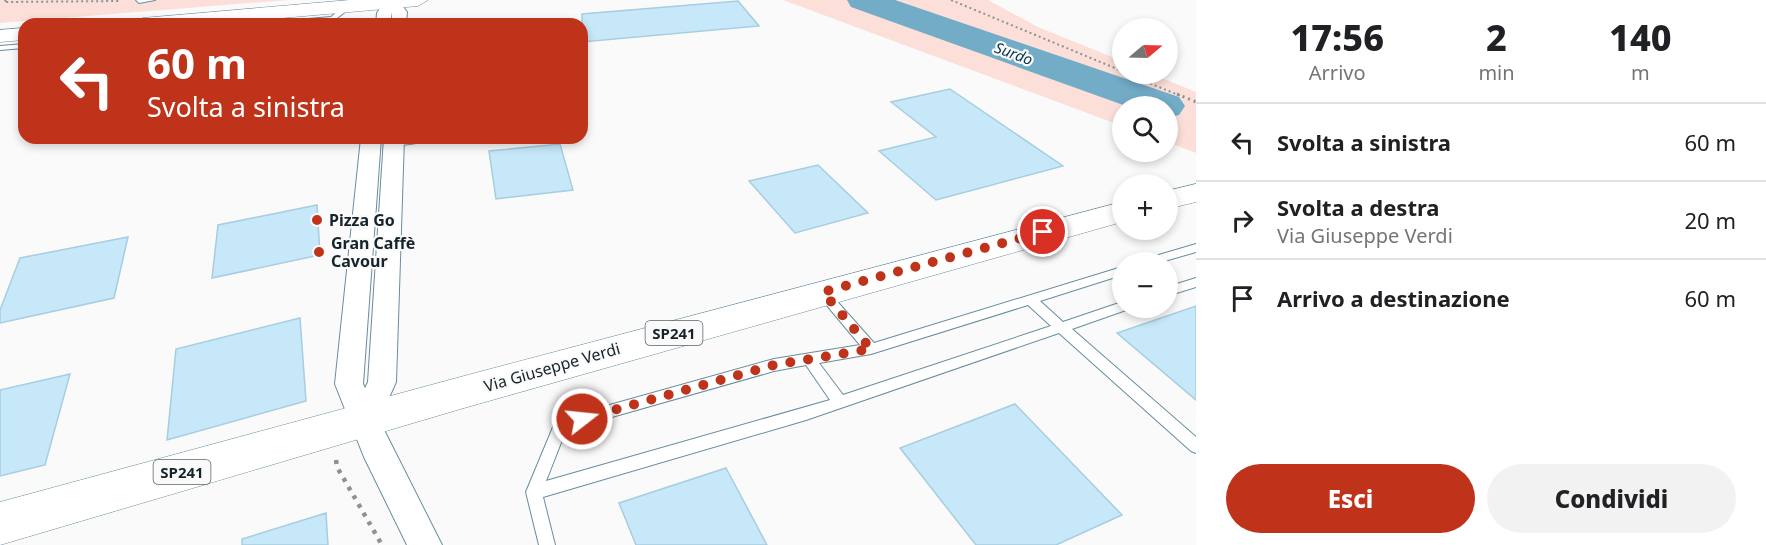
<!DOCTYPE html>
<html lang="it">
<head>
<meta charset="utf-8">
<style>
  body { margin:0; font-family:"Noto Sans",sans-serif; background:#f2f2f2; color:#202124; height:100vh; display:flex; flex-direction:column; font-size:22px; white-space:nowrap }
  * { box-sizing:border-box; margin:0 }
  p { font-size:20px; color:#757577 }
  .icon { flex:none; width:33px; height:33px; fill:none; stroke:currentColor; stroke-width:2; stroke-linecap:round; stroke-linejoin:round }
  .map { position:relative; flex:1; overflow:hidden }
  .panel { display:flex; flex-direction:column; background:#fff; width:570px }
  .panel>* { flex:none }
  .guide { position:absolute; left:18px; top:18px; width:570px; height:126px; border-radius:18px; box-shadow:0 3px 9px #0003; background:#be331a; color:#fff; overflow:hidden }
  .needle { width:39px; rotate:71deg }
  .controls { position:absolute; left:1112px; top:18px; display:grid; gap:12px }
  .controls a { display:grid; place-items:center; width:66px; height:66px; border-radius:50%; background:#fff; box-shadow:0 3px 9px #0003; font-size:30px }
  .pin { position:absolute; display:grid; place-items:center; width:51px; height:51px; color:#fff; margin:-26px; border:3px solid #fff; border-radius:50%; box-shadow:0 2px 6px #0007 }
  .me { position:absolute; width:66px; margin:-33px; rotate:74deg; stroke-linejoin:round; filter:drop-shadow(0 0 4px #0008) }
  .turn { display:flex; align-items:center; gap:21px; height:126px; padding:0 30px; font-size:27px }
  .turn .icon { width:78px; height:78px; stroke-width:2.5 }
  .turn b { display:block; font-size:42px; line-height:51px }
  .eta { display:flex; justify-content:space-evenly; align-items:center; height:102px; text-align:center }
  .eta b { font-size:36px; font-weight:800; line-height:42px }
  .cta { display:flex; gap:12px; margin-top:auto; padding:12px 30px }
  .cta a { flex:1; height:69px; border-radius:36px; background:#be331a; color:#fff; font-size:24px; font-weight:800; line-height:69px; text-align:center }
  .cta a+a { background:#f2f2f2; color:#202124 }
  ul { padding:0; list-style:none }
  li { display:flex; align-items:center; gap:18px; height:78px; padding:0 30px; border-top:2px solid #e0e0e0 }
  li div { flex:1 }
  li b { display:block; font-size:22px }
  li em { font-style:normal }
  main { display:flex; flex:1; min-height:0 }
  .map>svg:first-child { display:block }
  .green { fill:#fcdfd9 }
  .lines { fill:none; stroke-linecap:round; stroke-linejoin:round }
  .river { fill:#72acc7; fill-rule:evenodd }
  .building { fill:#c6e8f9; stroke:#a7cde0; stroke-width:1.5 }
  .service-casing { stroke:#688d9e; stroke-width:2 }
  .minor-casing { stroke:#688d9e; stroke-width:2 }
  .primary-casing { stroke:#688d9e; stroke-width:1 }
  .path-far2 { stroke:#8b9296; stroke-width:2; stroke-dasharray:2 3; stroke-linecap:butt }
  .path-far1 { stroke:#8b9296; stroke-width:3; stroke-dasharray:2 4; stroke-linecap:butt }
  .path { stroke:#8b9296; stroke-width:4.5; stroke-dasharray:4 6; stroke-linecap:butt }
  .service { fill:#fff; fill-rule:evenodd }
  .minor { fill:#fff; fill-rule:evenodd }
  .primary { fill:#fff; fill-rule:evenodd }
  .route { stroke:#be331a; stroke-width:10; stroke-dasharray:0 18 }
  .poi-dot { fill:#be331a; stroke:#fafafa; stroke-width:2 }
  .labels { text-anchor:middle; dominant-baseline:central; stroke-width:4.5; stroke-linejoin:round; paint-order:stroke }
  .far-water-label { font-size:15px; font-style:italic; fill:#003448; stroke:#fafafa }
  .shield { fill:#fafafa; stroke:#5a6469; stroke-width:1.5 }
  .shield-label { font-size:15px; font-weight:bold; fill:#15242b }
  .poi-label { font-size:16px; font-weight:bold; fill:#15242b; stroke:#fafafa; text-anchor:start }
  .street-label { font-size:16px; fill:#15242b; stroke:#fafafa }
</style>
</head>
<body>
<main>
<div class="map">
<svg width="1196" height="545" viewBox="0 0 1196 545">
  <rect width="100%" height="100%" fill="#fafafa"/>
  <!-- green -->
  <path class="green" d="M0 0H288L0 23Z
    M783 0H988L1038 27 1122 61V74H1152L1196 92V153L1167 142V106H1122V126Z"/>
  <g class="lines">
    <!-- river -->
    <path class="river" d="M847 0H895L1179 97 1185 106 1179 115 1167 118V106H1126L851 7Z"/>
  </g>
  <!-- building -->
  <path class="building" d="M738 1 759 26 582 42V14Z
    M950 89 1063 166 936 200 879 151 936 137 891 102Z
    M560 144 573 190 496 199 489 151Z
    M818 165 868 213 795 233 749 181Z
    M317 205 320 255 212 278 218 225Z
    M128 237 114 298 0 323V310L20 258Z
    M1196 306V400L1117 333Z
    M300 318 306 401 167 440 176 349Z
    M70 374 45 465 0 476V390Z
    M1015 404 1122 515 1056 545H976L900 448Z
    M726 468 767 545H636L619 503Z
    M326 513 328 545H242V539Z"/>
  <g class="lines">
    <!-- service casing -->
    <g class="service-casing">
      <path id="service" d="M136 0H155L139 3Z
        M346 4 353 6 333 21 270 24 274 22 331 17Z
        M24 44V48L0 50V46Z
        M404 138H427L428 139C420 144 396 147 388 142L390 140Z
        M1196 244V252L1161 262H1143L1145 259Z
        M1122 267V275L1040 301 1063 322 1122 302V308H1128L1126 310 1072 329 1196 437V453L1191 451 1059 333 806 420 543 497 555 545H539L526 492 556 420 774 359 860 345 819 296 817 293 819 290H827L874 343ZM1028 305 1051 326 843 395 819 363 871 354ZM806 365 830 400 546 481 566 430 774 371Z
        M1196 278V287L1167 296V287Z"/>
    </g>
    <!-- minor casing -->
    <g class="minor-casing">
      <path id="minor" d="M386 0H398L407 12 406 24H392V12L390 24H376L377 13Z
        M361 138H381L363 384 365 388 368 382 384 138H404L396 382 379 420 442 545H407L364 457 335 384Z"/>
    </g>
    <!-- primary casing -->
    <g class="primary-casing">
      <path id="primary" d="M350 0H428L418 6 213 24H133L136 20 143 18Z
        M24 28V40L0 42V30Z
        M1196 184V202L1167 209V191Z
        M1122 202V222L464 408 0 545V502L464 376Z"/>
    </g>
    <!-- path-far2 -->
    <path class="path-far2" d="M6 0 4 2 120 1
      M951 0 1122 71
      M1127 74 1181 96"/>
    <!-- path-far1 -->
    <path class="path-far1" d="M1177 94 1196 102"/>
    <!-- path -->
    <path class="path" d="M336 460 337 467 382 545"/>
    <!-- service -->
    <use href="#service" class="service"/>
    <!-- minor -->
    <use href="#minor" class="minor"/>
    <!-- primary -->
    <use href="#primary" class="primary"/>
  </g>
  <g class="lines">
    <!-- route -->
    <path class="route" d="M582 419 774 365 871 349 823 292 1043 232"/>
  </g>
  <!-- markers -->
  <g class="poi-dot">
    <circle cx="317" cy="220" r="6"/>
    <circle cx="319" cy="252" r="6"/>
  </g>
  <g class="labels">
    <!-- far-water labels -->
    <g class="far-water-label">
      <text transform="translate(1014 53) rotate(20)">Surdo</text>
    </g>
    <!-- shield labels -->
    <g class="shield">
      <rect x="645.5" y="321" width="57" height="24" rx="4.5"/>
      <rect x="153.5" y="460" width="57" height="24" rx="4.5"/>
    </g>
    <g class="shield-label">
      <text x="674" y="333">SP241</text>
      <text x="182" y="472">SP241</text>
    </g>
    <!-- poi labels -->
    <g class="poi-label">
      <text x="329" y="220">Pizza Go</text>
      <text x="331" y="243">Gran Caffè<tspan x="331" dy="18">Cavour</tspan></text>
    </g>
    <!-- street labels -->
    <g class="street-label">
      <text transform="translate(552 367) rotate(-16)">Via Giuseppe Verdi</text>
    </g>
  </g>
</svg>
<div class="controls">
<a><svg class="needle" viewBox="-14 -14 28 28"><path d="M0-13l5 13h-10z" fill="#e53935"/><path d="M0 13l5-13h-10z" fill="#757577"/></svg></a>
<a><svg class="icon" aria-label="search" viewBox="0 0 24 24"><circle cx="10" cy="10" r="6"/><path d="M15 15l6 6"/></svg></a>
<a>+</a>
<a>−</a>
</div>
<div class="pin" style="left:1043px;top:232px;background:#d93025"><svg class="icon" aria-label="arrive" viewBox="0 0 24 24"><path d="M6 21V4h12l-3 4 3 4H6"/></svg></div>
<svg class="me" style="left:582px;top:419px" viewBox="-20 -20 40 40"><circle r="17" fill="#be331a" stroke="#fff" stroke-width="3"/><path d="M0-11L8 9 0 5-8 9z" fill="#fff"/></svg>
<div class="guide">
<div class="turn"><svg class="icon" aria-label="left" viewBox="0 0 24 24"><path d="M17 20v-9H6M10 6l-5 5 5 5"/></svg><div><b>60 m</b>Svolta a sinistra</div></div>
</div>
</div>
<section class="panel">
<div class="eta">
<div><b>17:56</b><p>Arrivo</p></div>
<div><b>2</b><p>min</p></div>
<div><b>140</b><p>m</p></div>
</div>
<ul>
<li><svg class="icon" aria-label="left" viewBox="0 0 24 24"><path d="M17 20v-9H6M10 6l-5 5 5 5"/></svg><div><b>Svolta a sinistra</b></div><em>60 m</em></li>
<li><svg class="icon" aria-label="right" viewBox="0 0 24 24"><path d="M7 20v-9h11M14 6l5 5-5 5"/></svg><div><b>Svolta a destra</b><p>Via Giuseppe Verdi</p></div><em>20 m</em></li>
<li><svg class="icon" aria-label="arrive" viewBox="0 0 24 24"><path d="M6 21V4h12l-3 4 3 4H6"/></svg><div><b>Arrivo a destinazione</b></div><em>60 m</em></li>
</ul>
<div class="cta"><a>Esci</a><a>Condividi</a></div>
</section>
</main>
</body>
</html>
